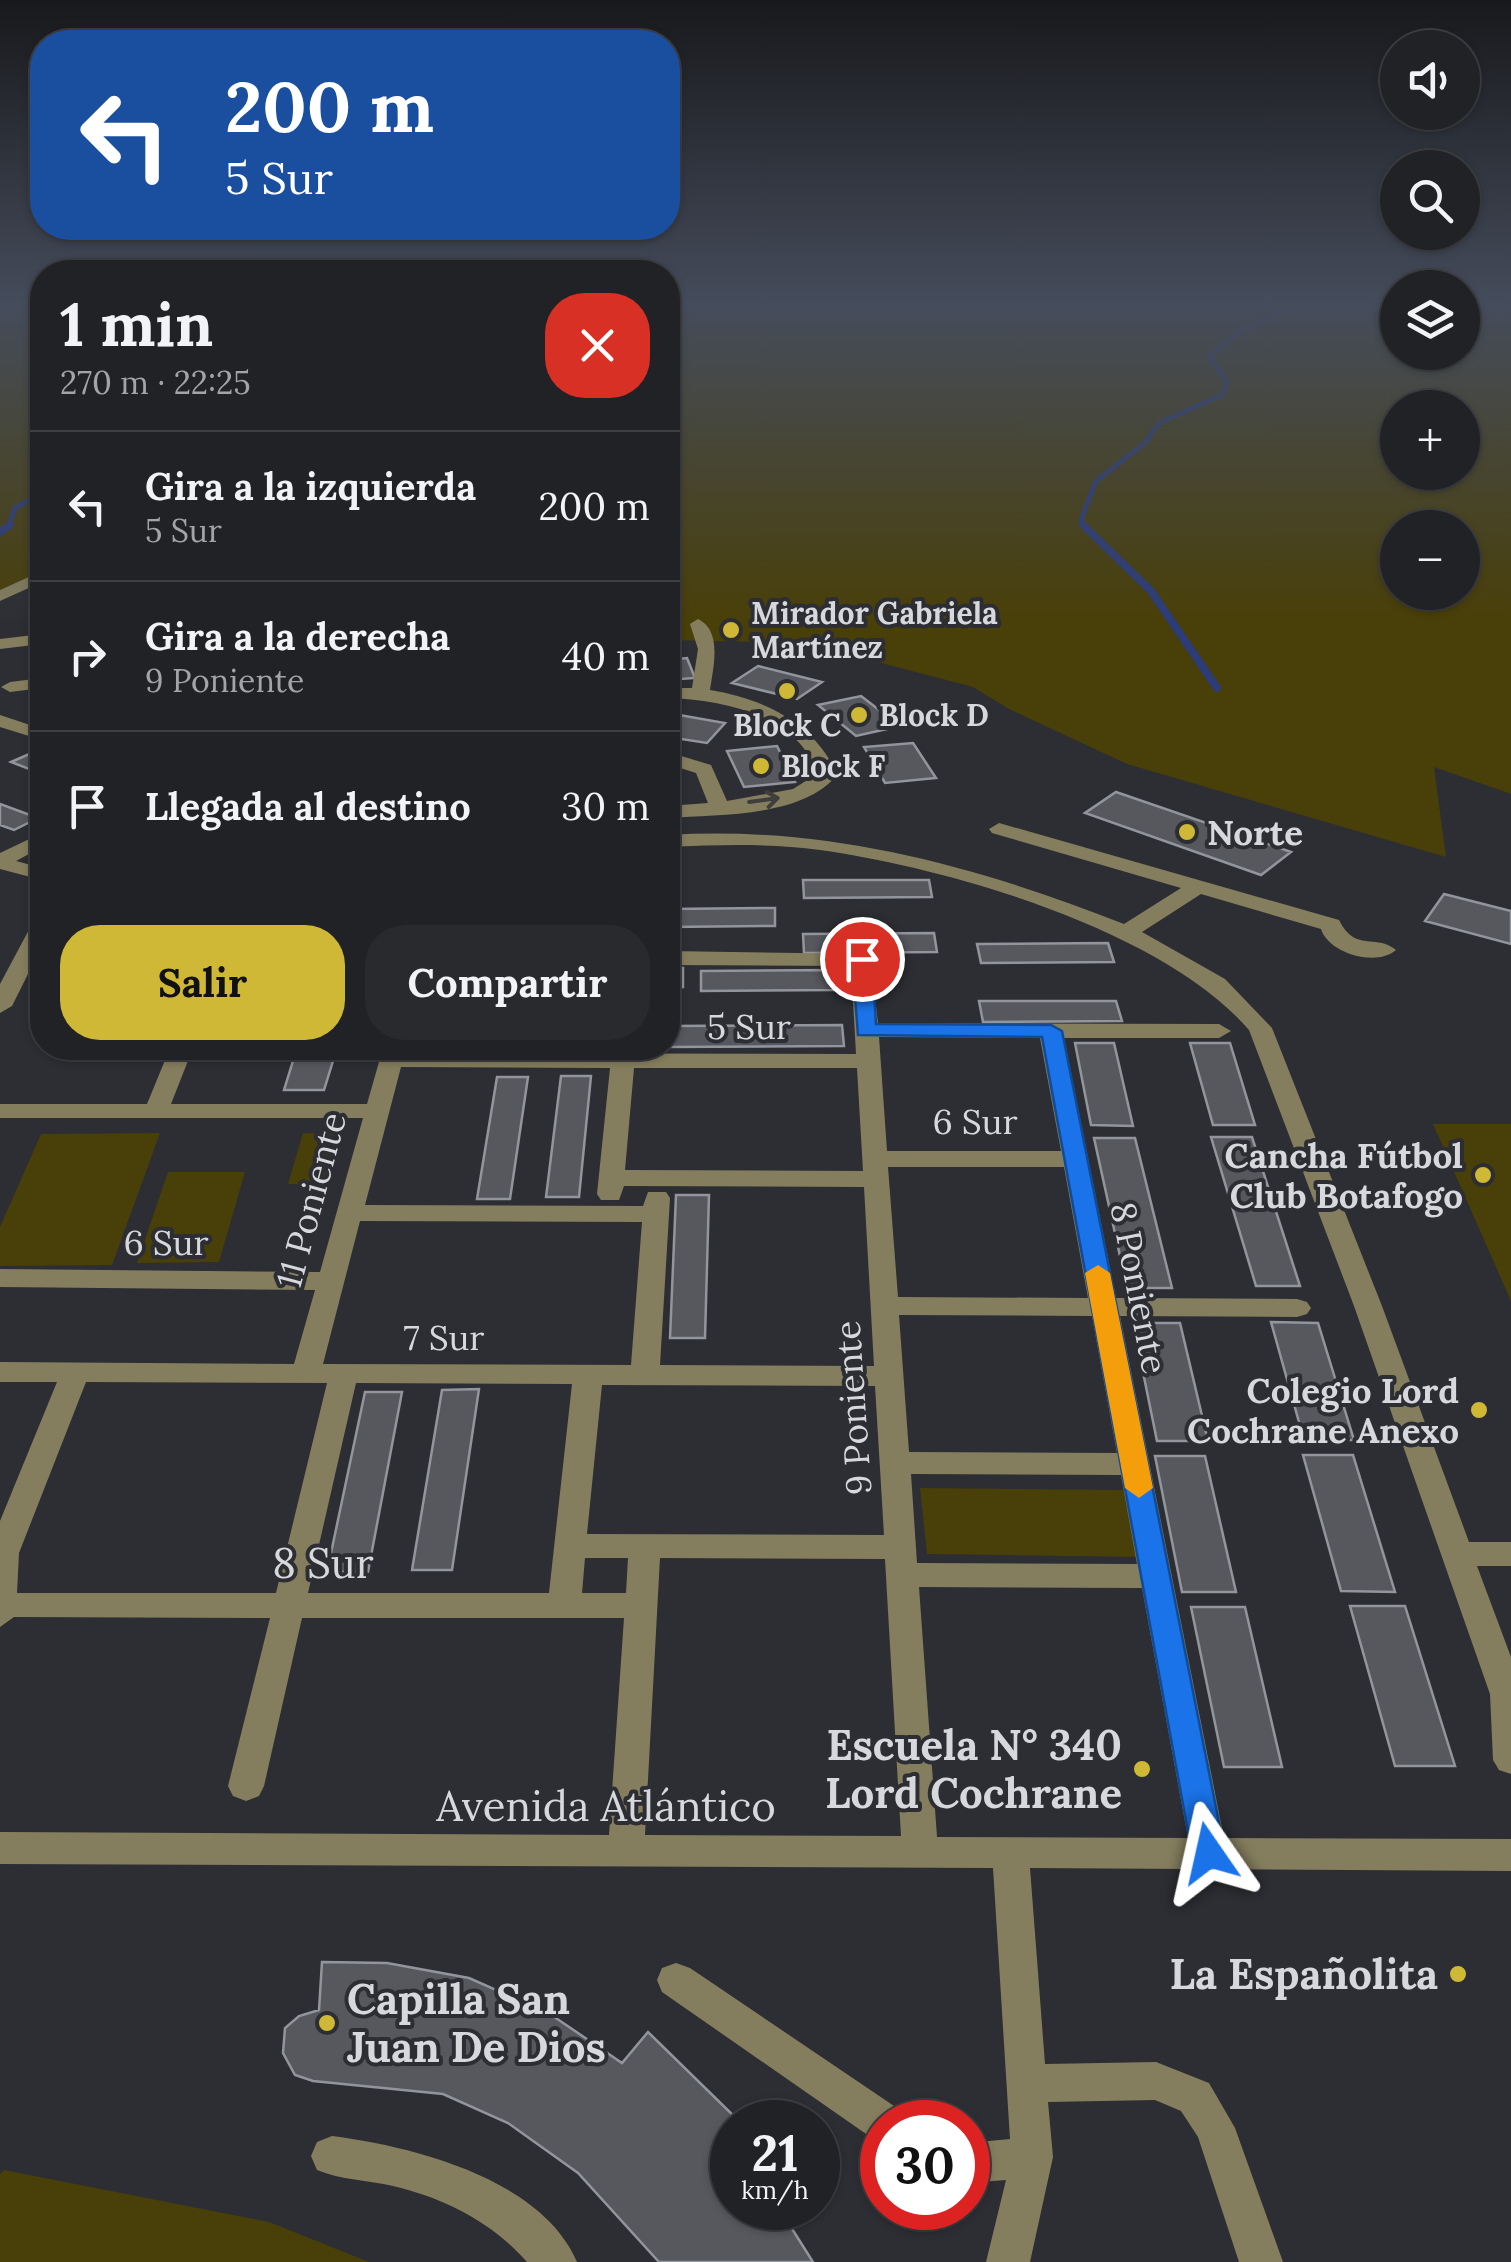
<!DOCTYPE html>
<html lang="es">
<head>
<meta charset="utf-8">
<style>
  body { margin:0; font-family:Lora,serif; background:#292a2e; color:#f1f3f6; height:100vh; display:flex; flex-direction:column; font-size:38px; white-space:nowrap }
  * { box-sizing:border-box; margin:0 }
  p { font-size:32px; color:#a2a4a7 }
  .icon { flex:none; width:55px; height:55px; fill:none; stroke:currentColor; stroke-width:2; stroke-linecap:round; stroke-linejoin:round }
  .map { position:relative; flex:1; overflow:hidden }
  .details { position:absolute; left:30px; top:260px; width:650px; height:800px; display:flex; flex-direction:column; background:#212226; border-radius:40px; box-shadow:0 2px 8px #0004,0 0 0 2px #3e3f43 }
  .details>* { flex:none }
  .guide { position:absolute; left:30px; top:30px; width:650px; height:210px; border-radius:40px; box-shadow:0 2px 8px #0004,0 0 0 2px #3e3f43; background:#1a4fa0; color:#fff; overflow:hidden }
  .fabs { position:absolute; left:1380px; top:30px; display:grid; gap:20px }
  .fabs a { display:grid; place-items:center; width:100px; height:100px; border-radius:50%; background:#212226; box-shadow:0 2px 8px #0004,0 0 0 2px #3e3f43; font-size:50px }
  .speed { position:absolute; left:710px; top:2100px; display:flex; gap:20px; font-size:50px; font-weight:700; text-align:center }
  .speed>* { display:grid; place-content:center; width:130px; height:130px; border-radius:50%; background:#212226; box-shadow:0 2px 8px #0004,0 0 0 2px #3e3f43; line-height:1 }
  .speed small { font-size:25px; font-weight:400 }
  .speed .limit { border:15px solid #d22; background:#fff; color:#111 }
  .pin { position:absolute; display:grid; place-items:center; width:85px; height:85px; color:#fff; margin:-42px; border:5px solid #fff; border-radius:50%; box-shadow:0 2px 10px #0007 }
  .me { position:absolute; width:110px; margin:-55px; rotate:349deg; stroke-linejoin:round; filter:drop-shadow(0 0 8px #0008) }
  .turn { display:flex; align-items:center; gap:35px; height:210px; padding:0 30px; font-size:45px }
  .turn .icon { width:130px; height:130px; stroke-width:2.5 }
  .turn b { display:block; font-size:70px; line-height:85px }
  .round { display:grid; place-items:center; flex:none; width:105px; height:105px; border-radius:40px; background:#292a2e }
  .summary { display:flex; align-items:center; justify-content:space-between; height:170px; padding:0 30px }
  h1 { font-size:60px; font-weight:700; line-height:75px }
  .cta { display:flex; gap:20px; margin-top:auto; padding:20px 30px }
  .cta a { flex:1; height:115px; border-radius:40px; background:#d0b837; color:#111; font-size:40px; font-weight:700; line-height:115px; text-align:center }
  .cta a+a { background:#292a2e; color:#f1f3f6 }
  ul { padding:0; list-style:none }
  li { display:flex; align-items:center; gap:30px; height:150px; padding:0 30px; border-top:2px solid #3e3f43 }
  li div { flex:1 }
  li b { display:block; font-size:38px }
  li em { font-style:normal }
  .map>svg:first-child { display:block }
  .green { fill:#493f08; fill-rule:evenodd }
  .lines { fill:none; stroke-linecap:round; stroke-linejoin:round }
  .stream-far1 { stroke:#2c3c78; stroke-width:5 }
  .stream { stroke:#2c3c78; stroke-width:8 }
  .building { fill:#56585e; stroke:#92959b; stroke-width:2.5 }
  .minor { fill:#857e5e; fill-rule:evenodd }
  .oneway { stroke:#3e3e3c }
  .route { fill:#1a73e8; stroke:#114b97; stroke-width:2.5 }
  .slow { fill:#f59e0b }
  .poi-dot { fill:#d0b837; stroke:#2c2e33; stroke-width:4 }
  .labels { text-anchor:middle; dominant-baseline:central; stroke-width:8; stroke-linejoin:round; paint-order:stroke }
  .far-poi-label { font-size:30px; font-weight:bold; fill:#d7d8db; stroke:#2c2e33; text-anchor:start }
  .poi-label { font-size:35px; font-weight:bold; fill:#d7d8db; stroke:#2c2e33; text-anchor:end }
  .street-label { font-size:35px; fill:#d7d8db; stroke:#2c2e33 }
  .near-street-label { font-size:42px; fill:#d7d8db; stroke:#2c2e33 }
  .near-poi-label { font-size:42px; font-weight:bold; fill:#d7d8db; stroke:#2c2e33; text-anchor:end }
</style>
</head>
<body>
<div class="map">
<svg width="1511" height="2262" viewBox="0 0 1511 2262">
  <rect width="100%" height="100%" fill="#2c2e33"/>
  <!-- green -->
  <path class="green" d="M0 308H42V571L0 590Z
    M668 308H1397L1398 352H1462L1463 308H1511V794L1434 767 1446 857 1127 764 1009 709 973 687 805 643 668 640ZM1398 408H1462V472H1398ZM1398 528H1462V592H1398Z
    M1433 1124H1511V1301Z
    M160 1133 112 1265 0 1266V1227L41 1134Z
    M303 1133 341 1134 331 1185 288 1184Z
    M168 1172H245L219 1262 137 1263Z
    M920 1488 1127 1490 1144 1557 927 1554Z
    M4 2170 269 2222 369 2262H0V2174Z"/>
  <g class="lines">
    <!-- stream-far1 -->
    <path class="stream-far1" d="M8 527 15 508 42 493
      M1085 527 1081 520 1096 481 1145 443 1159 423 1222 395 1227 382 1209 357 1238 332 1291 308"/>
    <!-- stream -->
    <path class="stream" d="M1083 525 1151 591 1217 688
      M0 532 10 525"/>
  </g>
  <!-- building -->
  <path class="building" d="M687 658 695 678 668 680V660Z
    M758 666 822 682 797 699 732 683Z
    M861 696 900 726 856 736 818 705Z
    M668 713 725 723 707 743 668 737Z
    M913 743 936 778 885 783 864 747Z
    M777 746 795 782 744 787 727 751Z
    M36 751 42 753V774L11 762Z
    M1116 792 1291 852 1261 875 1085 813Z
    M0 804 38 818 14 830 0 825Z
    M803 880H929L932 897 804 898Z
    M1444 894 1511 911V944L1425 921Z
    M775 908V926L668 927V909Z
    M934 933 937 952 804 953 803 934Z
    M1108 943 1114 962 981 963 977 944Z
    M668 968H683V987H668Z
    M835 970 837 990 701 991V971Z
    M979 1001H1116L1122 1021 983 1022Z
    M842 1025 844 1046 668 1047V1026Z
    M1075 1043H1114L1133 1126 1091 1125Z
    M1190 1043H1230L1255 1125H1213Z
    M297 1048H337L324 1090H284Z
    M467 1048H608L466 1051Z
    M561 1076H591L579 1197H546Z
    M497 1077H528L510 1199H477Z
    M1211 1137H1252L1300 1286H1256Z
    M1094 1138H1135L1172 1288H1127Z
    M676 1195H709L705 1338H670Z
    M1271 1322 1318 1323 1354 1440H1304Z
    M1133 1323H1180L1208 1441H1157Z
    M479 1389 452 1570H412L442 1390Z
    M365 1392H402L368 1572H327Z
    M1303 1455H1353L1395 1592 1341 1591Z
    M1155 1456H1205L1236 1592H1182Z
    M1350 1606H1405L1455 1766H1395Z
    M1191 1607H1245L1282 1767H1224Z
    M322 1962 387 1963 469 1978 550 2014 622 2063 648 2032 740 2122H732V2208H811L789 2224 813 2262H659L578 2173 508 2123 443 2094 313 2081 295 2075 283 2053 285 2028 299 2016 319 2010Z"/>
  <g class="lines">
    <!-- minor -->
    <path class="minor" d="M42 571V582L0 601V590Z
      M698 619C723 631 713 668 710 690 760 698 812 721 835 770L837 775C802 818 718 814 668 818V806L708 803 696 773 668 764V752L711 765 727 801 793 789 817 774C799 714 721 700 668 698V688H692L698 649 690 624Z
      M42 634V644L0 649V639Z
      M42 678V688L10 692 1 687 10 682Z
      M0 715 42 729V740L0 727Z
      M999 823 1339 920C1355 953 1376 933 1396 950 1377 967 1329 954 1321 929L1201 894 1142 932 1225 979 1272 1028 1382 1306 1469 1542H1511V1566H1477L1511 1657V1774L1499 1770 1493 1760 1490 1694 1354 1306 1249 1030C1163 930 949 868 820 850 769 843 719 845 668 847V835C826 825 977 866 1124 924L1181 888 992 833 989 829Z
      M42 833V847L16 861 42 868V880L0 869V853Z
      M42 919V946L12 1006 0 1013V984L31 926Z
      M668 951 870 954 878 1023 1219 1024 1231 1031 1219 1038H1064L1116 1298 1297 1299 1307 1302 1311 1308 1307 1314 1297 1317 1120 1316 1224 1838 1511 1839V1871L1030 1868 1045 2064 1156 2062 1209 2083 1235 2128 1283 2262H1239L1198 2137 1181 2111 1155 2100 1048 2102 1053 2157 1030 2262H986L1006 2180 968 2183V2143L1010 2139 993 1868 0 1864V1832L609 1835 624 1618H302L264 1786 259 1796 246 1801 233 1796 228 1786 270 1618 14 1617 0 1627V1521L57 1382H0V1362L294 1364 315 1290 0 1287V1269L320 1272 363 1118H0V1104H147L170 1048H193L171 1104H367L383 1048H405V1053L856 1054 851 966 668 965ZM879 1037 1040 1038 1061 1151H887ZM401 1067 610 1068 597 1194 601 1200H619L624 1186 864 1187 874 1366 660 1365 670 1198 666 1192H648L643 1206 365 1205ZM634 1068H857L863 1171 625 1170ZM888 1167H1064L1088 1298 898 1297ZM360 1221 642 1222 631 1365 323 1364ZM899 1315 1092 1316 1117 1453 909 1452ZM86 1382 327 1383 276 1593H17L19 1553ZM356 1383 572 1384 549 1593H308ZM602 1385 875 1386 884 1535 587 1534ZM911 1474 1121 1475 1137 1564 917 1563ZM585 1558H628L626 1593H582ZM660 1558 885 1559 901 1836 645 1835ZM919 1587 1142 1588 1188 1838 937 1837Z
      M676 1963 690 1968 897 2108 903 2122H882V2141L869 2136 662 1992 657 1980 662 1968Z
      M332 2136C412 2146 542 2179 577 2262H527C492 2222 444 2198 393 2186 368 2180 341 2180 317 2170L311 2156 317 2142Z"/>
  </g>
  <!-- one-way arrows -->
  <defs><path id="oneway-shaft" d="M-6 0H5M1.5-3L5.5 0L1.5 3" fill="none" stroke-width="1.6" stroke-linecap="round" stroke-linejoin="round" transform="scale(2.5)"/></defs>
  <use class="oneway" href="#oneway-shaft" transform="translate(764 800) rotate(-8)"/>
  <!-- sky -->
  <linearGradient id="sky" x2="0" y2="1"><stop stop-color="#18191c"/><stop offset="0.49" stop-color="#454c5b"/><stop offset="1" stop-color="#454c5b" stop-opacity="0"/></linearGradient>
  <rect width="1511" height="624" fill="url(#sky)"/>
  <!-- route -->
  <path class="route" d="M862 953 872 959 876 1024 1051 1025 1062 1031 1225 1853 1221 1863 1209 1868 1197 1863 1192 1853 1042 1037 858 1035 852 959Z"/>
  <!-- slow -->
  <path class="slow" d="M1098 1265 1110 1273 1153 1488 1139 1498 1125 1488 1085 1273Z"/>
  <!-- markers -->
  <g class="poi-dot">
    <circle cx="731" cy="630" r="10"/>
    <circle cx="787" cy="691" r="10"/>
    <circle cx="859" cy="715" r="10"/>
    <circle cx="761" cy="766" r="10"/>
    <circle cx="1187" cy="832" r="10"/>
    <circle cx="1483" cy="1175" r="10"/>
    <circle cx="1479" cy="1410" r="10"/>
    <circle cx="1142" cy="1769" r="10"/>
    <circle cx="1458" cy="1974" r="10"/>
    <circle cx="327" cy="2023" r="10"/>
  </g>
  <g class="labels">
    <!-- far-poi labels -->
    <g class="far-poi-label">
      <text x="751" y="613">Mirador Gabriela<tspan x="751" dy="34">Martínez</tspan></text>
      <text x="879" y="715">Block D</text>
      <text x="787" y="725" text-anchor="middle">Block C</text>
      <text x="781" y="766">Block F</text>
    </g>
    <!-- poi labels -->
    <g class="poi-label">
      <text x="1207" y="832" text-anchor="start">Norte</text>
      <text x="1463" y="1155">Cancha Fútbol<tspan x="1463" dy="40">Club Botafogo</tspan></text>
      <text x="1459" y="1390">Colegio Lord<tspan x="1459" dy="40">Cochrane Anexo</tspan></text>
    </g>
    <!-- street labels -->
    <g class="street-label">
      <text x="749" y="1026">5 Sur</text>
      <text x="975" y="1121">6 Sur</text>
      <text transform="translate(311 1200) rotate(-75)">11 Poniente</text>
      <text x="166" y="1242">6 Sur</text>
      <text transform="translate(1139 1288) rotate(79)">8 Poniente</text>
      <text x="444" y="1337">7 Sur</text>
      <text transform="translate(853 1408) rotate(-94)">9 Poniente</text>
    </g>
    <!-- near-street labels -->
    <g class="near-street-label">
      <text x="323" y="1563">8 Sur</text>
      <text x="606" y="1806">Avenida Atlántico</text>
    </g>
    <!-- near-poi labels -->
    <g class="near-poi-label">
      <text x="1122" y="1745">Escuela N° 340<tspan x="1122" dy="48">Lord Cochrane</tspan></text>
      <text x="1438" y="1974">La Españolita</text>
      <text x="347" y="1999" text-anchor="start">Capilla San<tspan x="347" dy="48">Juan De Dios</tspan></text>
    </g>
  </g>
</svg>
<div class="fabs">
<a><svg class="icon" aria-label="sound" viewBox="0 0 24 24"><path d="M4 9h4l5-4v14l-5-4H4zM17 9q2 3 0 6"/></svg></a>
<a><svg class="icon" aria-label="search" viewBox="0 0 24 24"><circle cx="10" cy="10" r="6"/><path d="M15 15l6 6"/></svg></a>
<a><svg class="icon" aria-label="layers" viewBox="0 0 24 24"><path d="M12 4l9 5-9 5-9-5zM3 14l9 5 9-5"/></svg></a>
<a>+</a>
<a>−</a>
</div>
<div class="speed"><div>21<small>km/h</small></div><div class="limit">30</div></div>
<div class="pin" style="left:862px;top:959px;background:#d93025"><svg class="icon" aria-label="arrive" viewBox="0 0 24 24"><path d="M6 21V4h12l-3 4 3 4H6"/></svg></div>
<svg class="me" style="left:1209px;top:1853px" viewBox="-20 -20 40 40"><path d="M0-17L14 15 0 8-14 15z" fill="#1a73e8" stroke="#fff" stroke-width="4"/></svg>
<div class="guide">
<div class="turn"><svg class="icon" aria-label="left" viewBox="0 0 24 24"><path d="M17 20v-9H6M10 6l-5 5 5 5"/></svg><div><b>200 m</b>5 Sur</div></div>
</div>
<section class="details">
<div class="summary"><div><h1>1 min</h1><p>270 m · 22:25</p></div><a class="round" style="background:#d93025;color:#fff"><svg class="icon" aria-label="close" viewBox="0 0 24 24"><path d="M6 6l12 12M18 6L6 18"/></svg></a></div>
<ul>
<li><svg class="icon" aria-label="left" viewBox="0 0 24 24"><path d="M17 20v-9H6M10 6l-5 5 5 5"/></svg><div><b>Gira a la izquierda</b><p>5 Sur</p></div><em>200 m</em></li>
<li><svg class="icon" aria-label="right" viewBox="0 0 24 24"><path d="M7 20v-9h11M14 6l5 5-5 5"/></svg><div><b>Gira a la derecha</b><p>9 Poniente</p></div><em>40 m</em></li>
<li><svg class="icon" aria-label="arrive" viewBox="0 0 24 24"><path d="M6 21V4h12l-3 4 3 4H6"/></svg><div><b>Llegada al destino</b></div><em>30 m</em></li>
</ul>
<div class="cta"><a>Salir</a><a>Compartir</a></div>
</section>
</div>
</body>
</html>
